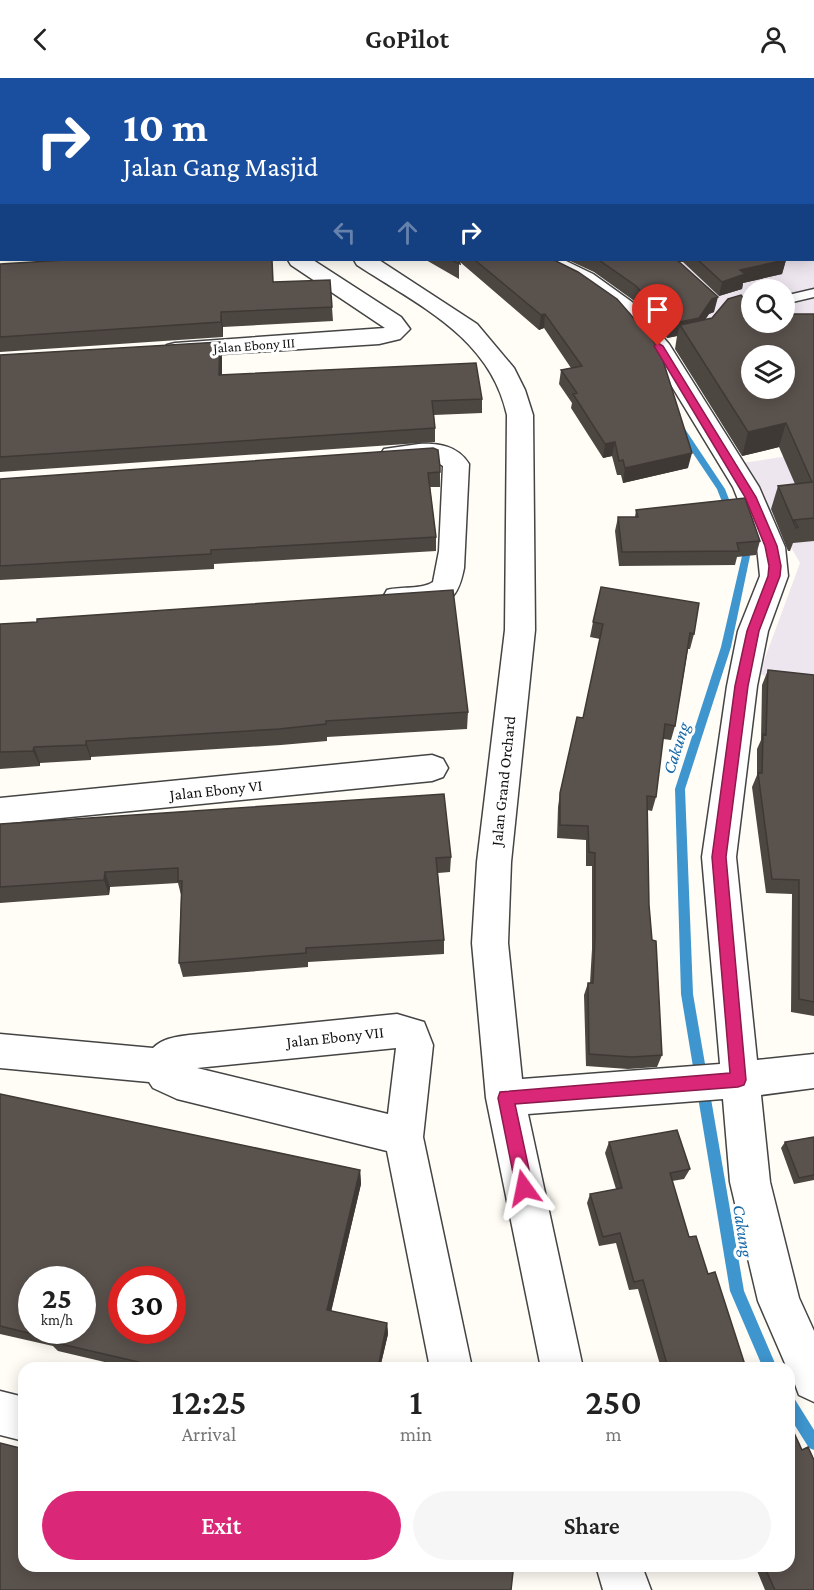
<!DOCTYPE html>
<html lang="en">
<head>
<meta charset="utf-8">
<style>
  body { margin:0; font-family:"Crimson Pro",serif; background:#f6f6f6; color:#222; height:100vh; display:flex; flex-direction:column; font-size:22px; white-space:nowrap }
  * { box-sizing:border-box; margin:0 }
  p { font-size:20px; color:#767676 }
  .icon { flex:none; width:33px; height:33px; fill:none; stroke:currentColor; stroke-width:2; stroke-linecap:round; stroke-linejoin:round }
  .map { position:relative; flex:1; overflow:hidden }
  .details { position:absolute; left:18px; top:1284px; width:777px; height:210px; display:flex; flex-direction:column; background:#fff; border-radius:18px; box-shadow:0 3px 15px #0003 }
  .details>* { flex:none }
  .hud { position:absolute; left:0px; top:0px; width:814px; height:183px; box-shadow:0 3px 15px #0003; background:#1a4fa0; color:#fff; overflow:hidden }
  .tools { position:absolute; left:741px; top:201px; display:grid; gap:12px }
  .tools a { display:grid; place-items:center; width:54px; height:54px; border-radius:50%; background:#fff; box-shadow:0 3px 15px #0003; font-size:30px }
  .speed { position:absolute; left:18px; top:1188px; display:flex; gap:12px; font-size:30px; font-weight:700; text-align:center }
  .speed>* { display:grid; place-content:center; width:78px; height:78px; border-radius:50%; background:#fff; box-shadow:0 3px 15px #0003; line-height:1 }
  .speed small { font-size:15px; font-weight:400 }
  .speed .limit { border:9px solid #d22; background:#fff; color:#111 }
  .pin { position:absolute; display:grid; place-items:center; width:51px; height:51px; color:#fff; margin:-62px -26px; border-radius:50% 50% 50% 0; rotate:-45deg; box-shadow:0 0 6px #0007 }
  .pin .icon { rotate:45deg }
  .me { position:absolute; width:66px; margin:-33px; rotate:348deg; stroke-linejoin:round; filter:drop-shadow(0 0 4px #0008) }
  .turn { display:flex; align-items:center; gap:21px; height:126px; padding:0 24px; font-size:27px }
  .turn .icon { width:78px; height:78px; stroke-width:2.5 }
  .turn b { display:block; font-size:42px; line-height:51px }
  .lanes { display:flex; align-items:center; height:57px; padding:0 24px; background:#0003; justify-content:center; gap:30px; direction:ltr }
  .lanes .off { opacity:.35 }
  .eta { display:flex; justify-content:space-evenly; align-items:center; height:102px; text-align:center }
  .eta b { font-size:36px; font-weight:600; line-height:42px }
  .primary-button { display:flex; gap:12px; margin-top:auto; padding:12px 24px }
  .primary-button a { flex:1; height:69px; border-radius:36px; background:#db2777; color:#fff; font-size:24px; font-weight:600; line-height:69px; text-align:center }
  .primary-button a+a { background:#f6f6f6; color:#222 }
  header { display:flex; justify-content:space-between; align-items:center; height:78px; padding:0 24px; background:#fff; font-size:27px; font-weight:600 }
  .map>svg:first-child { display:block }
  .industrial { fill:#eee6ef; fill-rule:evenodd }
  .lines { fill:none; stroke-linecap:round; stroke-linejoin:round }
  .stream { fill:#3f96cf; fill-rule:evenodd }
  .service-casing { stroke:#444; stroke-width:3 }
  .minor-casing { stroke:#444; stroke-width:3 }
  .service { fill:#fff; fill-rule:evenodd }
  .minor { fill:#fff; fill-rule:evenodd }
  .wall { fill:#4d4742 }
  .shaded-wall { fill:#3f3936 }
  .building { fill:#5a524d; stroke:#3f3936; stroke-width:1.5; fill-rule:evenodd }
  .route { fill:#db2777; stroke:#8e194d; stroke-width:1.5 }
  .labels { text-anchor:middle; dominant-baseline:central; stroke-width:6; stroke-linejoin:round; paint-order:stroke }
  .far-street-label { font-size:14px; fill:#111; stroke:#fff }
  .street-label { font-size:16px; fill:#111; stroke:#fff }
  .water-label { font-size:18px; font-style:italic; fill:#1768a6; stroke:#fff }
</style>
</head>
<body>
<header><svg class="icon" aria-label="back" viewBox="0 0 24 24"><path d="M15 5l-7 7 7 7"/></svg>GoPilot<svg class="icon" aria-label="person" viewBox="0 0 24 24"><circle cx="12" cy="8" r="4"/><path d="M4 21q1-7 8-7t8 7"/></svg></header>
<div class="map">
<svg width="814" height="1512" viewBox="0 0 814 1512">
  <rect width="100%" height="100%" fill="#fffdf5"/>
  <!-- industrial -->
  <path class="industrial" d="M433 0H814V261L729 278 629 182H813V2ZM752 212H784V244H752Z
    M814 374V613L759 596 800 485 742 385Z"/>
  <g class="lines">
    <!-- stream -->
    <path class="stream" d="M680 347 683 348 725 411 734 434 733 436 730 437 726 434 717 411 676 350Z
      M741 463 744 464 750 478 731 569 685 711 693 916 744 1213 777 1290H763L730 1213 681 916 675 711 721 569 742 478 737 466Z
      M789 1318 794 1320 814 1352V1372L809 1370 789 1338Z"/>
    <!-- service casing -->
    <g class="service-casing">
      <path id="service" d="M814 211V219L784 226V218Z"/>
    </g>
    <!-- minor casing -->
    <g class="minor-casing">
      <path id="minor" d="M100 0H118L119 2H100Z
        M0 22H2V34H0Z
        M0 77H2V90H0Z
        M288 182H313L401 239 410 251 400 261 379 266 175 279 167 277 163 272 167 267 175 265 385 250 291 187Z
        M354 182H379L477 246 514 290 525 312 533 337 535 552 511 784 508 865 522 1001 720 986 702 779 727 608 738 553 760 498 757 469 733 409 651 274 616 234 601 222 577 206 540 187 537 182H564L593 196 632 224 669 266 759 409 785 469 788 498 768 553 757 608 736 779 757 982 814 976V1010L761 1017 770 1104 799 1220 814 1253V1324L799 1317 789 1290H787L758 1223 730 1104 723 1021 528 1036 583 1290H541L486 1020 472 865 477 784 505 552 507 337C490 259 418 227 357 187Z
        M419 366C439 365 458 368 469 386L464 490C462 500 459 513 451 520 435 532 405 531 387 526L383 519 387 512C401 508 421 512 433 504L439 473 443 388C426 375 403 388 384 383L380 377 384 371Z
        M432 677 443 681 448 690 443 699 432 703 0 746V720Z
        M397 936 424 944 433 967 423 1059 472 1290H430L387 1073 177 1021 153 1010 149 1004 0 990V956L153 970C163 960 176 959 189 957ZM396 970 388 1036 197 990Z
        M0 1313 24 1319V1363L0 1357Z
        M596 1488H642L651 1512H603Z"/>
    </g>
    <!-- service -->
    <use href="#service" class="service"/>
    <!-- minor -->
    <use href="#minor" class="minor"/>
  </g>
  <!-- wall -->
  <path class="wall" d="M154 0H765L759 2H156Z
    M0 96H2V182H27H0Z
    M426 182H554L688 390 623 405 621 397H617L612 378 603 380 571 330 572 325 559 306 561 292 571 290 544 250 539 252 460 184 459 185V201Z
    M568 182H786L782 196 743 205 742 211 719 218 683 184H679L714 234 709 236 705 242 752 244 814 236V463L793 465 790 473H788L771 431 778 408 795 406 779 369 742 378 675 271 677 258 667 260 633 222 594 194Z
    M0 186 274 204 332 229 333 243 223 249V259L0 274Z
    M220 264 222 278V297L482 321V335L434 337 435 350V364L0 394V277Z
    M440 389V409H430L436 459V473L214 486V491L0 502V401Z
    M636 432 760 463 756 477 737 479 735 487 619 488 615 453 618 439H635Z
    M593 544 694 556 690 571H688L675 648 671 662 663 661 656 719 652 733 647 732 649 827 662 977 657 989 628 991 586 988 584 917 588 905H590L592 871V788H586V762L557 760 558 729 560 715 583 640 600 561 590 559Z
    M0 546 468 634 467 651 327 659V663L281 667 91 679V682L40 685V688L0 691Z
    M768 592 814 597V938L791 934 792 816 766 815 752 709 757 697V671L761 662 762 607Z
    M0 746 451 779 450 794 438 795 444 862V876L308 884V889L183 899 179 885 181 817 178 805 110 809 109 817 0 825Z
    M0 1016 360 1092 361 1106 331 1233 387 1245 388 1256 380 1290H130L58 1273 53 1268 0 1256Z
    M814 1059V1102L794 1106 781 1070 785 1064Z
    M609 1064 690 1091 684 1101 672 1103 689 1159 708 1196 746 1290H661L638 1211 629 1212 616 1165 599 1168 587 1125 590 1116 616 1111 605 1075Z
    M755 1488H789L814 1512H765Z"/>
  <!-- shaded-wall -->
  <path class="shaded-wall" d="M533 0H560V2H527Z
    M709 0H765L759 2H702Z
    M813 85H814V98H813Z
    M786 182 782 196 743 205 742 211 719 218 722 204 740 192Z
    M718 219 714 234 709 236 696 254 680 247 677 258 667 260 670 246 712 221Z
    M221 234 223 249V259L221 244Z
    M545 236 544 250 539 252 541 237Z
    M220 264 222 278V312L219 297Z
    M786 345 779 369 742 378 748 354Z
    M615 364 612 378 603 380 605 366Z
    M692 375 688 390 623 405 625 390Z
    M86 663 91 679V682L86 667Z
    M34 669 40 685V688L33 673Z
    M105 794 110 809 109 817 104 802Z
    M360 1092 361 1106 329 1243 327 1232Z
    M387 1245 388 1256 380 1290H378Z"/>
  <!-- building -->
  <path class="building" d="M177 0H533L527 2H179Z
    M568 0H709L702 2H570Z
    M814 50V85H813V51Z
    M0 96H2V167H0Z
    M65 182H272L273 204 330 202 332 229 221 234V244L0 259V186Z
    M451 182H459L460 186Z
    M475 182H554L578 194 617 221 652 261 660 273 692 375 625 390 623 382 619 383 615 364 605 366 573 316 577 315 561 292 582 288 545 236 541 237Z
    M599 182H677L718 219 712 221 699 240 670 246 636 208Z
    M698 182H785L740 192 745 196 722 204Z
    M741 217 752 230V244H784V236H814V440L794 442 798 449 796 450 778 408 812 404 786 345 748 354 680 247 712 240 728 221ZM752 278H784V310H752Z
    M220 264 219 297 476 285 482 321 432 323 435 350 0 379V277Z
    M433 370 438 372 440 389V394L428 395 436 459 211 472V476L0 488V401Z
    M745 420 760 463 737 465 739 473 622 474 618 439H638L636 432Z
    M601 509 699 525 694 556 690 555 675 648 665 646 656 719 647 718 649 827 652 862 656 863 662 977 632 979 589 976 588 905H593L595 858V775L589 774 588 748 560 747V715L577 639 583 640 603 546 593 544Z
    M453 512 468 634 326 643V646L279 651 86 663V667L34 669 33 673 0 674V546L37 544V541Z
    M768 592 814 597V924L799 921V802L772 801 758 695H762L763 656 766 657Z
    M444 716 451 779 436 780 444 862 306 870V875L179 885 182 803H178V790L105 794 104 802 0 809V746Z
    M0 1016 360 1092 327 1232 387 1245 378 1290H164L48 1263 49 1260 0 1248ZM32 1202H82V1252H32ZM122 1202H172V1252H122Z
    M677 1052 690 1091 670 1095 689 1159 696 1158 708 1196 715 1194 746 1290H668L643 1202 634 1204 620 1155 603 1159 590 1116 622 1110 609 1064Z
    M814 1059V1097L799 1100 785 1064Z
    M789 1344 802 1372 808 1369 814 1382V1512H775L764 1488H789Z
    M0 1365 24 1371V1488H487L513 1494 511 1512H0Z"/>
  <!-- route -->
  <path class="route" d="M658 265 663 268 756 419 777 468 781 488 780 498 759 553 748 608 726 779 746 1002 744 1007 738 1009 515 1026 533 1110 530 1116 524 1118 519 1116 516 1110 498 1020 500 1014 730 995 712 779 735 608 747 553 768 498 769 488 765 468 745 419 654 268Z"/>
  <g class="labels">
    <!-- far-street labels -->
    <g class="far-street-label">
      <text transform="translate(254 267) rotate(-4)">Jalan Ebony III</text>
    </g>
    <!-- street labels -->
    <g class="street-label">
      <text transform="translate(503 703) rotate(-84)">Jalan Grand Orchard</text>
      <text transform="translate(216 712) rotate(-6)">Jalan Ebony VI</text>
      <text transform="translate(335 959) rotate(-6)">Jalan Ebony VII</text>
    </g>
    <!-- water labels -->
    <g class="water-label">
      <text transform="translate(676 670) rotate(-72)">Cakung</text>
      <text transform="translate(743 1153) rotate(81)">Cakung</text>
    </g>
  </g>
</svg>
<div class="tools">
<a><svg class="icon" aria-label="search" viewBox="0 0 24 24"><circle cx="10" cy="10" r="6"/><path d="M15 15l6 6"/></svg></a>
<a><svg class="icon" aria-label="layers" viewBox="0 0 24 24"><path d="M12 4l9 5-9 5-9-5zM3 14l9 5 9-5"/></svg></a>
</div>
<div class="speed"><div>25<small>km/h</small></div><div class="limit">30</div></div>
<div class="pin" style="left:658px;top:268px;background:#d93025"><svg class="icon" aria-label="arrive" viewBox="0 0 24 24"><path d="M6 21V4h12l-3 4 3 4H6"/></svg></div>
<svg class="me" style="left:524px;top:1110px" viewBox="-20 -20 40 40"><path d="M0-17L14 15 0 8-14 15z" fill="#db2777" stroke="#fff" stroke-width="4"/></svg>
<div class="hud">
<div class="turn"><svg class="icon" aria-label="right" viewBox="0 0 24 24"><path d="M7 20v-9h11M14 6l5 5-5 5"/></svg><div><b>10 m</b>Jalan Gang Masjid</div></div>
<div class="lanes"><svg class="icon off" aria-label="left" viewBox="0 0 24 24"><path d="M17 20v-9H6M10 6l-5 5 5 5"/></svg><svg class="icon off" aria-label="ahead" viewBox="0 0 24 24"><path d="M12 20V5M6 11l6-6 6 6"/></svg><svg class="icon" aria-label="right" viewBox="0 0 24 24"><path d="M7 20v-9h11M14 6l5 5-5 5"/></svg></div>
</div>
<section class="details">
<div class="eta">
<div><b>12:25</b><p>Arrival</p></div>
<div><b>1</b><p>min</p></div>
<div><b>250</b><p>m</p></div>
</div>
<div class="primary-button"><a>Exit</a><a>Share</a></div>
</section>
</div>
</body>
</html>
